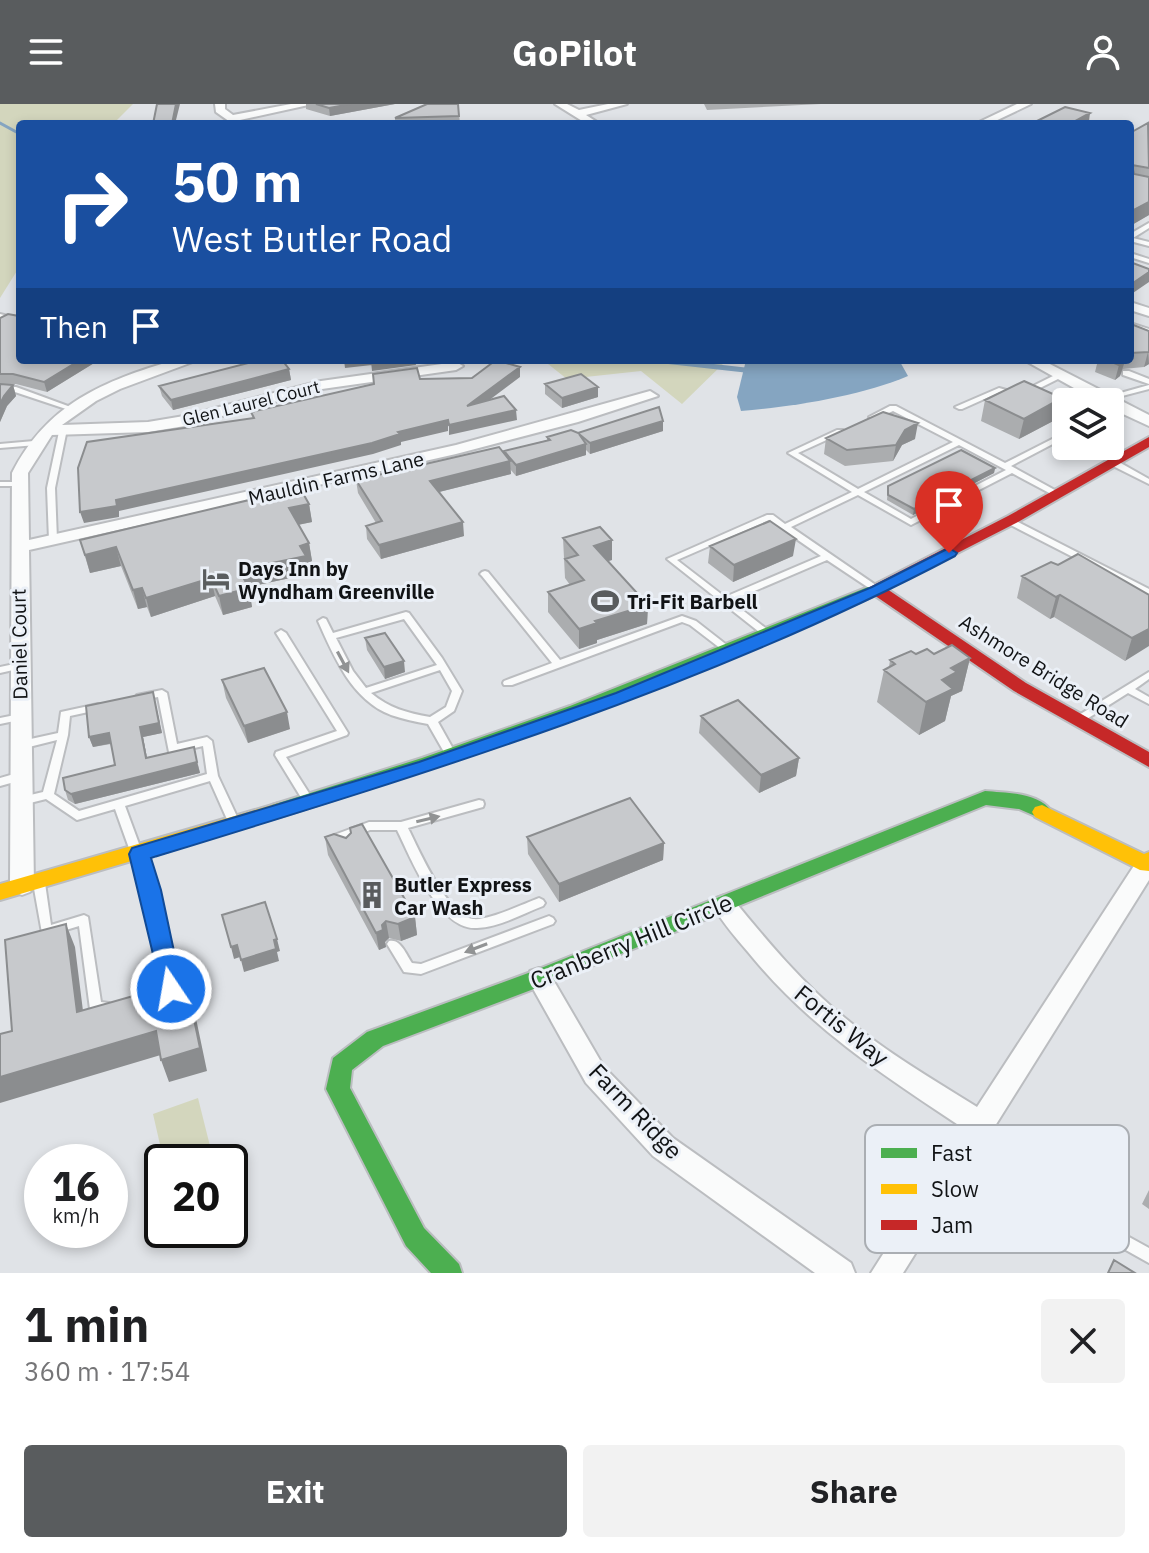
<!DOCTYPE html>
<html lang="en">
<head>
<meta charset="utf-8">
<style>
  body { margin:0; font-family:"IBM Plex Sans",sans-serif; background:#f2f2f2; color:#202124; height:100vh; display:flex; flex-direction:column; font-size:30px; white-space:nowrap }
  * { box-sizing:border-box; margin:0 }
  p { font-size:26px; color:#757577 }
  .icon { flex:none; width:44px; height:44px; fill:none; stroke:currentColor; stroke-width:2; stroke-linecap:round; stroke-linejoin:round }
  .map { position:relative; height:1169px; overflow:hidden }
  .side { display:flex; flex-direction:column; background:#fff; flex:1 }
  .side>* { flex:none }
  .guide { position:absolute; left:16px; top:16px; width:1118px; height:244px; border-radius:8px; box-shadow:0 4px 12px #0003; background:#1a4fa0; color:#fff; overflow:hidden }
  .controls { position:absolute; left:1052px; top:284px; display:grid; gap:16px }
  .controls a { display:grid; place-items:center; width:72px; height:72px; border-radius:8px; background:#fff; box-shadow:0 4px 12px #0003; font-size:40px }
  .speed { position:absolute; left:24px; top:1040px; display:flex; gap:16px; font-size:40px; font-weight:700; text-align:center }
  .speed>* { display:grid; place-content:center; width:104px; height:104px; border-radius:50%; background:#fff; box-shadow:0 4px 12px #0003; line-height:1 }
  .speed small { font-size:20px; font-weight:400 }
  .speed .limit { border:4px solid #111; border-radius:12px; background:#fff; color:#111 }
  .pin { position:absolute; display:grid; place-items:center; width:68px; height:68px; color:#fff; margin:-82px -34px; border-radius:50% 50% 50% 0; rotate:-45deg; box-shadow:0 0 8px #0007 }
  .pin .icon { rotate:45deg }
  .me { position:absolute; width:88px; margin:-44px; rotate:348deg; stroke-linejoin:round; filter:drop-shadow(0 0 6px #0008) }
  .turn { display:flex; align-items:center; gap:28px; height:168px; padding:0 24px; font-size:36px }
  .turn .icon { width:104px; height:104px; stroke-width:2.5 }
  .turn b { display:block; font-size:56px; line-height:68px }
  .then { display:flex; align-items:center; height:76px; padding:0 24px; background:#0003; gap:16px; font-size:30px }
  .round { display:grid; place-items:center; flex:none; width:84px; height:84px; border-radius:8px; background:#f2f2f2 }
  .head { display:flex; align-items:center; justify-content:space-between; height:136px; padding:0 24px }
  h1 { font-size:48px; font-weight:700; line-height:60px }
  .action { display:flex; gap:16px; margin-top:auto; padding:16px 24px }
  .action a { flex:1; height:92px; border-radius:8px; background:#595c5e; color:#fff; font-size:32px; font-weight:700; line-height:92px; text-align:center }
  .action a+a { background:#f2f2f2; color:#202124 }
  header { display:flex; justify-content:space-between; align-items:center; height:104px; padding:0 24px; background:#595c5e; color:#fff; font-size:36px; font-weight:700 }
  .map>svg:first-child { display:block }
  .green { fill:#d3d6bd }
  .water { fill:#85a5c1 }
  .lines { fill:none; stroke-linecap:round; stroke-linejoin:round }
  .stream-far1 { stroke:#85a5c1; stroke-width:3 }
  .stream { stroke:#85a5c1; stroke-width:5 }
  .lane-casing { stroke:#bbbdc0; stroke-width:4 }
  .street-casing { stroke:#bbbdc0; stroke-width:4 }
  .fast-casing { stroke:#bbbdc0; stroke-width:4 }
  .slow-casing { stroke:#bbbdc0; stroke-width:4 }
  .jam-casing { stroke:#bbbdc0; stroke-width:4 }
  .lane { fill:#fafbfb; fill-rule:evenodd }
  .street { fill:#fafbfb; fill-rule:evenodd }
  .fast { fill:#4caf50; fill-rule:evenodd }
  .slow { fill:#ffc107; fill-rule:evenodd }
  .jam { fill:#c62828; fill-rule:evenodd }
  .wall { fill:#abadaf }
  .shaded-wall { fill:#8b8d8f }
  .building { fill:#c7c9cc; stroke:#8b8d8f; stroke-width:2 }
  .oneway { fill:#919394 }
  .route { fill:#1a73e8; stroke:#114b97; stroke-width:2 }
  .labels { text-anchor:middle; dominant-baseline:central; stroke-width:6; stroke-linejoin:round; paint-order:stroke }
  .far-street-label { font-size:18px; fill:#111315; stroke:#ebf0f7 }
  .street-label { font-size:20px; fill:#111315; stroke:#ebf0f7 }
  .poi-label { font-size:20px; font-weight:bold; fill:#111315; stroke:#ebf0f7; text-anchor:start }
  .near-street-label { font-size:24px; fill:#111315; stroke:#ebf0f7 }
  .key { fill:#ebf0f7; stroke:#aaaeb3; stroke-width:2 }
  .key-label { font-size:22px; fill:#111315 }
</style>
</head>
<body>
<header><svg class="icon" aria-label="menu" viewBox="0 0 24 24"><path d="M4 6h16M4 12h16M4 18h16"/></svg>GoPilot<svg class="icon" aria-label="person" viewBox="0 0 24 24"><circle cx="12" cy="8" r="4"/><path d="M4 21q1-7 8-7t8 7"/></svg></header>
<div class="map">
<svg width="1149" height="1169" viewBox="0 0 1149 1169">
  <rect width="100%" height="100%" fill="#e0e3e7"/>
  <!-- green -->
  <path class="green" d="M0 0H133L113 20H20V162L0 194Z
    M543 256H727L682 300 641 267 567 275Z
    M198 994 214 1058H164L153 1010Z"/>
  <!-- water -->
  <path class="water" d="M746 256H899L908 272C861 292 792 303 741 307L737 293Z"/>
  <g class="lines">
    <!-- stream-far1 -->
    <path class="stream-far1" d="M0 19 20 30"/>
    <!-- stream -->
    <path class="stream" d="M655 256 745 266"/>
    <!-- lane casing -->
    <g class="lane-casing">
      <path id="lane" d="M1149 119V124L1133 134 1149 138V142L1130 137V130Z
        M1130 149 1149 155V159L1130 153Z
        M0 210 20 215V219L0 214Z
        M1130 219 1149 225V229L1130 223Z
        M1123 267H1129L1149 275V280L1123 271Z
        M1057 270H1060L1064 272 1028 290H1025L1021 288Z
        M1149 281V285L1103 297 1099 295Z
        M0 283H16L76 305 72 307 12 287H0Z
        M999 284 1021 290 1017 292 1000 288 962 305H959L955 303Z
        M1043 301H1049L1066 310V315L1043 305Z
        M890 302H896L1005 359 1066 328V333L1011 362 1062 390 1061 392H1055L1012 369 911 421 858 391 791 423 880 484 875 487 872 486 827 456 731 497 773 530 775 532 773 534H767L667 455 767 411H773L785 420 852 388 788 349 837 326H843L844 328 798 349 858 385 953 338 893 307 876 315H873L869 313ZM959 341 1006 366 911 415 864 388ZM769 416 821 452 725 493 677 456Z
        M60 323H63L67 325 55 384 57 436 53 439 49 436 47 384Z
        M34 337H37V341L0 344V340Z
        M1111 357H1117L1149 375V380L1111 361Z
        M0 378H18L22 380 18 382H0Z
        M1010 414 1149 485V492L1007 419 1006 417 1007 415Z
        M485 467 488 468 560 556 682 512 696 517 737 549 732 552 729 551 690 521 682 518 512 581H504L503 579 504 577 552 559 482 472 480 470 482 468Z
        M406 508 409 509 442 554 462 587 454 607 438 618 457 652 456 655H448L428 620C416 618 403 615 391 611 352 596 334 553 318 517L323 514 326 515 333 529ZM404 515 437 561 366 584 353 567 336 534ZM440 566 452 587 446 603 430 613C407 609 389 604 371 589Z
        M281 526 286 529 348 629 347 631 286 653 314 697 313 700H305L275 651 276 648 337 627 276 529Z
        M19 559 22 560 24 562 22 564 0 569V563Z
        M1149 568V575L1135 585 1149 593V600L1128 589 1082 618H1074L1073 616 1074 614Z
        M162 586 167 589 177 640 207 633 212 637 218 672 240 719 238 722H230L210 677 125 702 156 786 177 885 175 889 163 893 159 892 157 888 159 884 164 882 144 786 115 705 77 716 46 695 22 701 18 700 17 697 18 694 43 688 57 636 21 645 16 641 17 638 58 629 61 608 98 600 102 601 103 603 102 605 70 612 68 631 54 690 79 707 207 670 203 642 173 649 169 648 158 593 141 596 136 593 137 591Z
        M20 610 24 611 25 613 24 615 0 620V614Z
        M21 668 25 669 26 672 25 675 0 682V674Z
        M479 696 483 697 484 700 483 703 408 724C419 746 447 811 473 815 488 817 523 800 539 794L543 796 545 799 543 802C522 810 500 823 477 824 439 827 411 754 397 726H370L346 736 348 739 346 742C339 744 336 740 332 734L334 731 369 718H401Z
        M39 775 43 776 45 779 51 821 84 811 88 813 101 898 109 899 111 903 109 907 96 910 92 909 90 905 79 822 56 829 52 827 50 829 46 831 42 829 33 779 35 776Z
        M549 812 553 814 555 817 553 820 421 870 404 868 387 840 389 837C400 834 406 850 412 859L421 860Z
        M1129 1133 1149 1144V1159L1124 1145 1122 1140 1124 1135Z"/>
    </g>
    <!-- street casing -->
    <g class="street-casing">
      <path id="street" d="M215 0H225V5L233 11 291 0H313L240 16 245 20H233L216 8Z
        M555 0H567L579 6 608 0H627L586 11 600 20H587Z
        M1017 0H1031L989 20H975Z
        M1130 198 1149 204V212L1130 206Z
        M175 256H198L120 285 96 297 62 321 148 318 184 312 321 277 456 258 463 262 456 266 322 285 185 322 148 328 52 331 28 369 29 436 456 341 650 287 658 292 578 318 456 350 29 446 34 782 30 788 22 791 14 788 10 782 12 369C47 300 103 277 175 256Z
        M1024 256H1042L1149 311V322L1110 304V298H1099Z
        M1149 752V776L903 1169H871L963 1024C886 973 813 926 753 854 739 837 723 820 712 800L716 794 724 791 732 794C767 837 802 879 845 914 886 948 932 975 977 1003L1139 754Z
        M539 864 548 867 604 963 673 1034 851 1159 855 1169H815L653 1052 586 979 527 874 530 867Z"/>
    </g>
    <!-- fast casing -->
    <g class="fast-casing">
      <path id="fast" d="M868 483 876 488 874 492C681 575 486 649 286 711H272L269 706 272 701 422 654 570 602Z
        M985 687C1006 689 1039 688 1052 708L1049 713 1042 715 1019 705 986 701 547 880 383 942 352 966 350 984 424 1124 459 1160 462 1169H431L406 1142 326 985 333 954 367 928 531 868Z"/>
    </g>
    <!-- slow casing -->
    <g class="slow-casing">
      <path id="slow" d="M279 699 286 701 289 706 286 711 0 796V780Z
        M1042 701 1144 750 1149 748V767L1140 766 1035 713 1032 708 1035 703Z"/>
    </g>
    <!-- jam casing -->
    <g class="jam-casing">
      <path id="jam" d="M1149 333V343L1018 418 887 485 1026 579 1149 648V663L1014 587 874 491 868 493 860 488 1008 412Z"/>
    </g>
    <!-- lane -->
    <use href="#lane" class="lane"/>
    <!-- street -->
    <use href="#street" class="street"/>
    <!-- fast -->
    <use href="#fast" class="fast"/>
    <!-- slow -->
    <use href="#slow" class="slow"/>
    <!-- jam -->
    <use href="#jam" class="jam"/>
  </g>
  <!-- wall -->
  <path class="wall" d="M306 0H395L330 12 306 5Z
    M458 0 460 20H395V14Z
    M704 0H821L707 6Z
    M1149 19V111L1130 122V29Z
    M0 214 20 256H99L47 288 16 280H7L13 281 16 292 7 302 0 318Z
    M1130 221 1149 227V260L1144 263 1123 265 1120 272 1115 276 1095 268 1098 256H1130Z
    M289 265 291 276 173 306 162 292 159 282Z
    M545 280 598 283V293L562 304 545 290Z
    M985 296 1057 315 1019 335 981 317Z
    M663 327 590 350 586 346V351L516 372 510 365 511 370 439 388 464 432 381 455 367 435 366 422 376 419 358 389 356 376 504 350V347L547 336V333L578 329Z
    M826 334 915 335 902 341 893 357 845 362 824 350Z
    M995 364 994 369 913 411 887 396 888 382Z
    M309 400 312 418 298 421 309 439 312 457 307 459 309 470 248 483 252 503 223 511 215 492 151 513 147 503 138 505 121 462 90 469 80 436Z
    M563 434 612 456 608 457 648 501 647 520 597 536V539L579 545 548 508V488L570 481 565 474Z
    M710 442 793 452 733 478 708 459Z
    M1058 461 1149 491 1125 557 1054 513 1050 515 1017 494 1022 472Z
    M365 534 405 568 385 575 367 546Z
    M916 550H934L970 554 962 587 951 592 945 617 919 631 877 598 884 566 889 563 890 556Z
    M222 576 290 625 248 639 226 594Z
    M153 588 162 629 143 633 147 654 194 643 200 669 75 700 68 696 65 686 115 661 111 640 93 643 89 633Z
    M701 612 799 654 796 672 759 689 699 629Z
    M325 733 415 813 417 831 401 837 389 834 385 838 386 843 379 846 328 751Z
    M527 733 664 739 663 756 559 798 528 750Z
    M1149 1086V1105L1142 1100Z"/>
  <!-- shaded-wall -->
  <path class="shaded-wall" d="M176 0H180L175 20H172Z
    M351 0H395L330 12 329 4Z
    M1090 9 1089 17 1083 20H1070Z
    M1149 98V111L1130 122V108Z
    M1149 168V178L1130 191V181Z
    M1148 248 1149 260 1144 263Z
    M80 256H99L47 288 44 278Z
    M344 256H371L372 261 345 264Z
    M376 256H415L416 261 372 267 371 257Z
    M1125 257 1120 272 1115 276 1119 261Z
    M520 263V273L468 312 467 302Z
    M289 265 291 276 173 306 171 296Z
    M13 281 16 292 7 302 0 318V300L4 292Z
    M598 283V293L562 304V294Z
    M1062 294 1057 315 1019 335 1024 315Z
    M516 306 517 316 449 331V321Z
    M448 316V327L401 338V341L373 350 119 407V413L84 419 80 408 116 396Z
    M663 317V327L590 350V339Z
    M918 319 915 335 902 341 893 357 896 341 905 326Z
    M586 340V351L516 372V361Z
    M510 357 511 370 431 390 430 377Z
    M995 364 994 369 913 411 914 405Z
    M309 400 312 418 292 422 289 404Z
    M463 418 464 432 381 455 379 441Z
    M796 435 793 452 733 478 734 461Z
    M612 436V456L594 461V442Z
    M309 439 312 457 307 459 309 470 243 484 239 466Z
    M116 443 121 462 90 469 85 451Z
    M211 474 215 492 151 513 146 494Z
    M142 484 147 503 138 505 133 486Z
    M249 484 252 503 223 511 219 492Z
    M1060 491 1054 513 1050 515 1056 493Z
    M648 501 647 520 597 536V539L579 545V525L595 517Z
    M1149 525V542L1125 557 1132 534Z
    M970 554 962 587 951 592 945 617 919 631 926 598 951 564Z
    M404 557 405 568 385 575 384 563Z
    M153 588 162 629 143 633 149 664 140 623Z
    M287 608 290 625 248 639 244 622Z
    M109 629 113 639 93 643 89 633Z
    M799 654 796 672 759 689 761 671Z
    M197 658 200 669 75 700 71 690Z
    M664 739 663 756 559 798V780Z
    M415 813 417 831 401 837 398 820Z
    M386 817 389 834 385 838 386 843 379 846 376 829Z
    M66 820 75 843 86 931 77 908Z
    M277 835 280 847 277 848 279 857 244 868 241 856 274 836Z
    M237 841 240 853 234 855 231 843Z
    M186 877 193 900 207 967 169 978 161 956Z
    M156 927 164 950 0 999V973Z"/>
  <!-- building -->
  <path class="building" d="M157 0H176L172 20H153Z
    M316 0H351L329 4Z
    M427 0H458L459 12 395 14Z
    M1065 3 1090 9 1070 20H1031Z
    M1148 19 1149 64 1132 61 1134 70 1149 73V98L1130 108V29Z
    M1130 158 1149 165V168L1130 181Z
    M20 203V256H80L44 278 13 270H0V214L8 210 19 212Z
    M1131 220 1149 227V248L1130 249V221Z
    M260 256H282L289 265 171 296 159 282Z
    M496 256 520 263 467 302 504 292 516 306 449 321 448 316 398 328 400 330 372 339 116 396 117 402 80 408 78 364 87 338 254 314 251 308 374 280 373 270 417 264 420 275 472 274Z
    M1107 256H1125L1119 261Z
    M581 270 598 283 562 294 545 280Z
    M1024 277 1062 294 1024 315 985 296Z
    M0 280 13 281 4 292 0 300Z
    M659 303 663 317 590 339 579 330 586 340 516 361 504 347 550 336 547 333 571 326 578 329Z
    M883 308 918 319 905 326 896 341 847 346 826 334Z
    M499 343 510 357 430 377 463 418 379 441 366 422 382 417 356 376Z
    M961 346 995 364 914 405 888 391V382Z
    M300 384 309 400 289 404 309 439 300 442 306 452 239 466 249 484 219 492 211 474 146 494 142 484 133 486 116 443 85 451 80 436Z
    M770 417 796 435 734 461 710 442Z
    M600 423 612 436 594 442 648 501 595 517 597 519 579 525 548 488 584 476 565 455 578 451 563 434Z
    M1078 450 1149 491V525L1132 534 1060 491 1056 493 1022 472 1051 458 1058 461Z
    M385 529 404 557 384 563 365 534Z
    M952 541 970 554 951 564 957 568 942 576 953 585 926 598 884 566 895 560 890 556 911 547 916 550 927 545 934 550Z
    M264 564 287 608 244 622 222 576Z
    M153 588 159 619 140 623 146 654 194 643 197 658 71 690 65 686 63 674 115 661 109 629 89 633 86 602Z
    M738 596 799 654 761 671 701 612Z
    M630 694 664 739 559 780 527 733Z
    M362 720 415 813 398 820 386 817 382 821 383 826 376 829 325 733 334 730 346 734 351 729 350 724Z
    M265 798 277 835 274 836 276 845 241 856 237 841 231 843 222 811Z
    M66 820 77 908 186 877 200 944 161 956 156 927 0 973V930L12 927 5 836Z
    M1114 1156 1135 1169H1108Z"/>
  <!-- one-way arrows -->
  <defs><path id="oneway-solid" d="M-6-.8H1V-3.2L6.5 0L1 3.2V.8H-6Z" transform="scale(2)"/></defs>
  <g class="oneway">
    <use href="#oneway-solid" transform="translate(343 558) rotate(62)"/>
    <use href="#oneway-solid" transform="translate(428 715) rotate(-13)"/>
    <use href="#oneway-solid" transform="translate(476 844) rotate(159)"/>
  </g>
  <!-- route -->
  <path class="route" d="M949 444 957 449 955 452C701 586 425 670 151 754L161 786 182 885 179 892 171 895 163 892 129 750 132 744 419 658 616 589 872 483Z"/>
  <!-- icons -->
  <defs>
    <g id="hotel-bare" transform="scale(2.16)"><path d="M-6-4.5h1.5V1H6V5H4.5V3h-9V5H-6ZM-4 0a1.8 1.8 0 1 1 3.6 0ZM.5 0V-2.5h3Q6-2.5 6 0Z" fill="#595c5e" stroke="#ebf0f7" stroke-width="2.5" paint-order="stroke"/></g>
    <g id="stadium-bare" transform="scale(2.16)"><path d="M0-5a6.5 5 0 1 0 0 10a6.5 5 0 1 0 0-10ZM-3.5-1.8h7v3.6h-7Z" fill="#595c5e" stroke="#ebf0f7" stroke-width="2.5" paint-order="stroke"/></g>
    <g id="building-bare" transform="scale(2.16)"><path d="M-4-6H4V6H1V3H-1V6H-4ZM-2.5-4.3h1.7v1.8h-1.7ZM.8-4.3h1.7v1.8H.8ZM-2.5-1h1.7V.8h-1.7ZM.8-1h1.7V.8H.8Z" fill="#595c5e" stroke="#ebf0f7" stroke-width="2.5" paint-order="stroke"/></g>
  </defs>
  <g fill-rule="evenodd">
    <use href="#hotel-bare" x="216" y="475"/>
    <use href="#stadium-bare" x="605" y="497"/>
    <use href="#building-bare" x="372" y="791"/>
  </g>
  <g class="labels">
    <!-- far-street labels -->
    <g class="far-street-label">
      <text transform="translate(251 299) rotate(-14)">Glen Laurel Court</text>
    </g>
    <!-- street labels -->
    <g class="street-label">
      <text transform="translate(336 374) rotate(-13)">Mauldin Farms Lane</text>
      <text transform="translate(19 540) rotate(-91)">Daniel Court</text>
      <text transform="translate(1044 567) rotate(32)">Ashmore Bridge Road</text>
    </g>
    <!-- poi labels -->
    <g class="poi-label">
      <text x="238" y="464">Days Inn by<tspan x="238" dy="23">Wyndham Greenville</tspan></text>
      <text x="627" y="497">Tri-Fit Barbell</text>
      <text x="394" y="780">Butler Express<tspan x="394" dy="23">Car Wash</tspan></text>
    </g>
    <!-- near-street labels -->
    <g class="near-street-label">
      <text transform="translate(631 837) rotate(-22)">Cranberry Hill Circle</text>
      <text transform="translate(842 921) rotate(39)">Fortis Way</text>
      <text transform="translate(636 1007) rotate(46)">Farm Ridge</text>
    </g>
  </g>
  <!-- legend -->
  <rect x="865" y="1021" width="264" height="128" rx="12" class="key"/>
  <rect x="881" y="1044" width="36" height="10" fill="#4caf50"/>
  <rect x="881" y="1080" width="36" height="10" fill="#ffc107"/>
  <rect x="881" y="1116" width="36" height="10" fill="#c62828"/>
  <g class="key-label">
    <text x="931" y="1057">Fast</text>
    <text x="931" y="1093">Slow</text>
    <text x="931" y="1129">Jam</text>
  </g>
</svg>
<div class="controls">
<a><svg class="icon" aria-label="layers" viewBox="0 0 24 24"><path d="M12 4l9 5-9 5-9-5zM3 14l9 5 9-5"/></svg></a>
</div>
<div class="speed"><div>16<small>km/h</small></div><div class="limit">20</div></div>
<div class="pin" style="left:949px;top:449px;background:#d93025"><svg class="icon" aria-label="arrive" viewBox="0 0 24 24"><path d="M6 21V4h12l-3 4 3 4H6"/></svg></div>
<svg class="me" style="left:171px;top:885px" viewBox="-20 -20 40 40"><circle r="17" fill="#1a73e8" stroke="#fff" stroke-width="3"/><path d="M0-11L8 9 0 5-8 9z" fill="#fff"/></svg>
<div class="guide">
<div class="turn"><svg class="icon" aria-label="right" viewBox="0 0 24 24"><path d="M7 20v-9h11M14 6l5 5-5 5"/></svg><div><b>50 m</b>West Butler Road</div></div>
<div class="then">Then<svg class="icon" aria-label="arrive" viewBox="0 0 24 24"><path d="M6 21V4h12l-3 4 3 4H6"/></svg></div>
</div>
</div>
<section class="side">
<div class="head"><div><h1>1 min</h1><p>360 m · 17:54</p></div><a class="round"><svg class="icon" aria-label="close" viewBox="0 0 24 24"><path d="M6 6l12 12M18 6L6 18"/></svg></a></div>
<div class="action"><a>Exit</a><a>Share</a></div>
</section>
</body>
</html>
